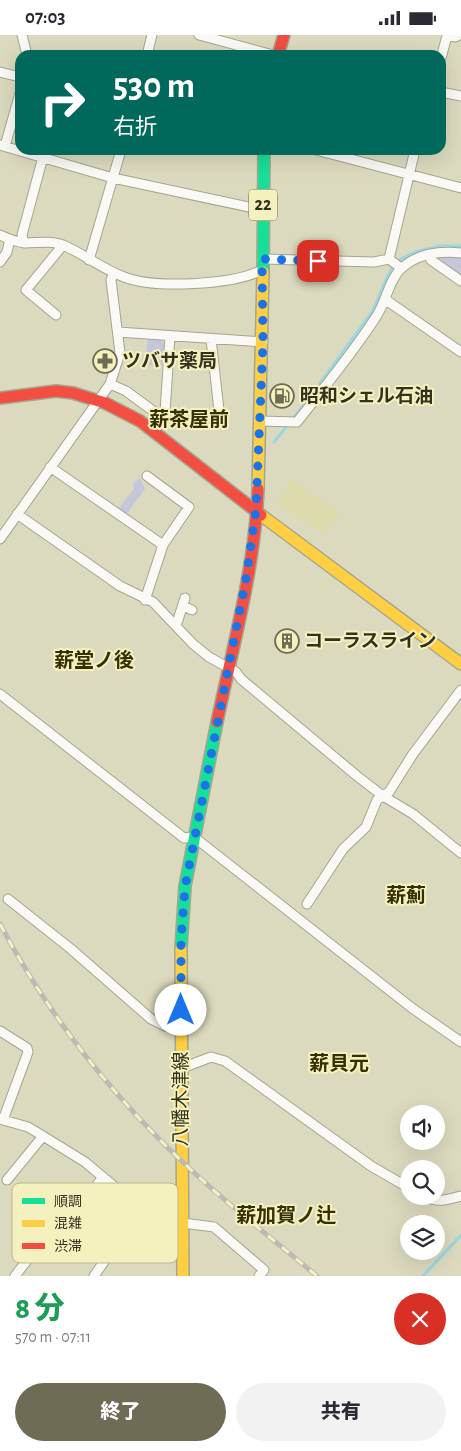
<!DOCTYPE html>
<html lang="ja">
<head>
<meta charset="utf-8">
<style>
  body { margin:0; font-family:"Alegreya Sans","Noto Sans JP",sans-serif; background:#f2f2f3; color:#2b2b33; height:100vh; display:flex; flex-direction:column; font-size:19px; white-space:nowrap }
  * { box-sizing:border-box; margin:0 }
  p { font-size:16px; color:#7c7c81 }
  .icon { flex:none; width:28px; height:28px; fill:none; stroke:currentColor; stroke-width:2; stroke-linecap:round; stroke-linejoin:round }
  .map { position:relative; height:1241px; overflow:hidden }
  .sheet { display:flex; flex-direction:column; background:#fff; flex:1 }
  .sheet>* { flex:none }
  .hud { position:absolute; left:15px; top:15px; width:431px; height:105px; border-radius:15px; box-shadow:0 5px 20px #0002; background:#00695c; color:#fff; overflow:hidden }
  .tools { position:absolute; left:400px; top:1070px; display:grid; gap:10px }
  .tools a { display:grid; place-items:center; width:45px; height:45px; border-radius:50%; background:#fff; box-shadow:0 5px 20px #0002; font-size:25px }
  .pin { position:absolute; display:grid; place-items:center; width:42px; height:42px; color:#fff; margin:-21px; border-radius:10px; box-shadow:0 2px 8px #0006 }
  .me { position:absolute; width:55px; margin:-28px; rotate:0deg; stroke-linejoin:round; filter:drop-shadow(0 0 4px #0008) }
  .turn { display:flex; align-items:center; gap:18px; height:105px; padding:0 15px; font-size:22px }
  .turn .icon { width:65px; height:65px; stroke-width:2.5 }
  .turn b { display:block; font-size:35px; line-height:42px }
  .round { display:grid; place-items:center; flex:none; width:52px; height:52px; border-radius:26px; background:#f2f2f3 }
  .head { display:flex; align-items:center; justify-content:space-between; height:85px; padding:0 15px }
  h1 { font-size:30px; font-weight:800; line-height:38px; color:#1e9e55 }
  .button { display:flex; gap:10px; margin-top:auto; padding:10px 15px }
  .button a { flex:1; height:58px; border-radius:30px; background:#6e6c55; color:#fff; font-size:20px; font-weight:800; line-height:58px; text-align:center }
  .button a+a { background:#f2f2f3; color:#2b2b33 }
  .status { display:flex; justify-content:space-between; align-items:center; height:35px; padding:0 25px; background:#fff; direction:ltr }
  .status svg { height:14px; fill:currentColor }
  .map>svg:first-child { display:block }
  .built { fill:#dddaad }
  .green { fill:#c6c6db }
  .lines { fill:none; stroke-linecap:round; stroke-linejoin:round }
  .stream { stroke:#9ad6e4; stroke-width:3 }
  .street-casing { stroke:#a6a58f; stroke-width:11 }
  .fast-casing { stroke:#a6a58f; stroke-width:14 }
  .slow-casing { stroke:#a6a58f; stroke-width:14 }
  .jam-casing { stroke:#a6a58f; stroke-width:14 }
  .street { stroke:#faf9f5; stroke-width:9 }
  .fast { stroke:#16e098; stroke-width:11 }
  .slow { stroke:#ffcf43; stroke-width:11 }
  .jam { stroke:#f24e42; stroke-width:11 }
  .rail-casing { stroke:#bbbbb4; stroke-width:5 }
  .rail { stroke:#f5f1be; stroke-width:3; stroke-dasharray:9; stroke-linecap:butt }
  .route { stroke:#1a73e8; stroke-width:9; stroke-dasharray:0 16.2 }
  .labels { text-anchor:middle; dominant-baseline:central; stroke-width:4; stroke-linejoin:round; paint-order:stroke }
  .shield { fill:#f5f1be; stroke:#6d6b4d; stroke-width:1 }
  .shield-label { font-size:18px; font-weight:bold; fill:#33311d }
  .poi-label { font-size:19px; font-weight:bold; fill:#33311d; stroke:#f5f1be; text-anchor:start }
  .street-label { font-size:19px; fill:#33311d; stroke:#f5f1be }
  .neighbourhood-label { font-size:20px; font-weight:bold; fill:#353000; stroke:#f5f1be }
  .key { fill:#f5f1be; stroke:#bbb78e; stroke-width:1 }
  .key-label { font-size:14px; fill:#33311d }
</style>
</head>
<body>
<div class="status"><b>07:03</b><svg viewBox="0 0 49 12"><path d="M0 12V9h3v3zM5 12V6h3v6zM10 12V3h3v9zM15 12V0h3v12zM26 1h20v11H26zM47 4h2v5h-2z"/></svg></div>
<div class="map">
<svg width="461" height="1241" viewBox="0 0 461 1241">
  <rect width="100%" height="100%" fill="#dbdabe"/>
  <!-- built -->
  <path class="built" d="M292 444 340 478 325 500 276 467Z"/>
  <!-- green -->
  <path class="green" d="M461 217V242L432 223Z
    M148 302 160 304 164 309 162 331 141 330 144 320H146Z
    M140 443 145 454 126 480 118 474 134 454 133 448Z"/>
  <g class="lines">
    <!-- stream -->
    <path class="stream" d="M274 407 308 365 372 277 391 234 401 224 415 217 440 211H461
      M423 1241 461 1200"/>
    <!-- street casing -->
    <g class="street-casing">
      <path id="street" d="M22 0 27 20
        M199 0 273 20
        M447 0 455 2 459 0
        M147 20 152 0
        M441 23 447 1
        M0 37 20 42
        M441 57 461 61
        M0 110 113 143 263 175
        M5 111 20 58
        M316 115 461 153
        M0 200C8 204 17 207 25 208 39 208 50 205 63 210 84 219 102 234 124 242 155 254 233 250 262 235
        M24 208 22 200 43 122
        M428 220 431 225 461 246
        M262 224 374 227 389 224 401 233
        M389 224 415 115
        M89 225 121 115
        M0 227 7 217 10 204
        M386 265 461 317
        M56 280 26 255 63 210
        M118 297 263 307
        M211 304 220 384
        M110 349 126 356 160 381 165 377 170 301
        M260 386 297 387C324 353 352 319 376 282 386 268 389 243 403 232 419 218 441 216 461 218
        M50 432 163 510
        M17 479 120 551 153 567 193 609 209 622 236 637 241 644 357 741 383 761 413 779 461 818
        M0 504 110 349 120 318 111 245 114 238
        M145 565 163 510 189 472 147 441
        M183 571 192 575
        M176 591 185 563
        M0 659 184 803 194 802 412 973 461 1007
        M8 864 71 914 151 984 165 991 181 992
        M307 869 343 814 366 792 377 765 389 757 413 719 461 655
        M0 996 27 1013 28 1017 3 1085
        M182 1033 211 1022 225 1026 371 1131 409 1153
        M0 1084 28 1092 43 1101 85 1127 141 1174 167 1186 214 1192 264 1235 259 1241
        M7 1145 43 1101
        M424 1161C437 1168 447 1165 461 1161
        M15 1241 35 1215 73 1181 103 1142
        M94 1241 141 1174"/>
    </g>
    <!-- fast casing -->
    <g class="fast-casing">
      <path id="fast" d="M263 237 264 115
        M181 913 185 851 217 687"/>
    </g>
    <!-- slow casing -->
    <g class="slow-casing">
      <path id="slow" d="M258 454 263 237
        M261 480 461 629
        M181 913 183 1241"/>
    </g>
    <!-- jam casing -->
    <g class="jam-casing">
      <path id="jam" d="M278 20 284 0
        M0 363 56 356 73 358 105 368 140 386 261 480
        M217 687C233 611 255 532 258 454"/>
    </g>
    <!-- street -->
    <use href="#street" class="street"/>
    <!-- fast -->
    <use href="#fast" class="fast"/>
    <!-- slow -->
    <use href="#slow" class="slow"/>
    <!-- jam -->
    <use href="#jam" class="jam"/>
    <!-- rail casing -->
    <g class="rail-casing">
      <path id="rail" d="M0 889C48 980 112 1061 187 1131 228 1170 274 1205 317 1241"/>
    </g>
    <!-- rail -->
    <use href="#rail" class="rail"/>
  </g>
  <g class="lines">
    <!-- route -->
    <path class="route" d="M181 975V906L185 852 246 544 256 475 263 307 262 224 318 226"/>
  </g>
  <!-- icons -->
  <defs>
    <g id="pharmacy-ring" transform="scale(1.25)"><circle r="9.5" fill="#f5f1be" stroke="#6e6c55" stroke-width="1.5"/><path d="M-2-6h4v4h4v4h-4v4h-4v-4h-4v-4h4Z" fill="#6e6c55"/></g>
    <g id="fuel-ring" transform="scale(1.25)"><circle r="9.5" fill="#f5f1be" stroke="#6e6c55" stroke-width="1.5"/><path d="M-5.5-6h7V0h2V4h1.3V-2.5L3-4.5l.8-.8L6-3V5H2.5V1h-1V6h-7ZM-4.2-4.7v3.2H.2V-4.7Z" fill="#6e6c55"/></g>
    <g id="building-ring" transform="scale(1.25)"><circle r="9.5" fill="#f5f1be" stroke="#6e6c55" stroke-width="1.5"/><path d="M-4-6H4V6H1V3H-1V6H-4ZM-2.5-4.3h1.7v1.8h-1.7ZM.8-4.3h1.7v1.8H.8ZM-2.5-1h1.7V.8h-1.7ZM.8-1h1.7V.8H.8Z" fill="#6e6c55"/></g>
  </defs>
  <g fill-rule="evenodd">
    <use href="#pharmacy-ring" x="105" y="326"/>
    <use href="#fuel-ring" x="282" y="361"/>
    <use href="#building-ring" x="287" y="606"/>
  </g>
  <g class="labels">
    <!-- shield labels -->
    <rect class="shield" x="249" y="154.5" width="28" height="31" rx="4"/>
    <g class="shield-label">
      <text x="263" y="170">22</text>
    </g>
    <!-- poi labels -->
    <g class="poi-label">
      <text x="122" y="326">ツバサ薬局</text>
      <text x="300" y="361">昭和シェル石油</text>
      <text x="304" y="606">コーラスライン</text>
    </g>
    <!-- street labels -->
    <g class="street-label">
      <text transform="translate(181 1064) rotate(-90)">八幡木津線</text>
    </g>
    <!-- neighbourhood labels -->
    <g class="neighbourhood-label">
      <text x="189" y="385">薪茶屋前</text>
      <text x="94" y="626">薪堂ノ後</text>
      <text x="406" y="861">薪薊</text>
      <text x="339" y="1029">薪貝元</text>
      <text x="286" y="1181">薪加賀ノ辻</text>
    </g>
  </g>
  <!-- legend -->
  <rect x="12" y="1148" width="166" height="80" rx="8" class="key"/>
  <rect x="22" y="1163" width="23" height="6" fill="#16e098"/>
  <rect x="22" y="1185" width="23" height="7" fill="#ffcf43"/>
  <rect x="22" y="1208" width="23" height="6" fill="#f24e42"/>
  <g class="key-label">
    <text x="54" y="1171">順調</text>
    <text x="54" y="1193">混雑</text>
    <text x="54" y="1216">渋滞</text>
  </g>
</svg>
<div class="tools">
<a><svg class="icon" aria-label="sound" viewBox="0 0 24 24"><path d="M4 9h4l5-4v14l-5-4H4zM17 9q2 3 0 6"/></svg></a>
<a><svg class="icon" aria-label="search" viewBox="0 0 24 24"><circle cx="10" cy="10" r="6"/><path d="M15 15l6 6"/></svg></a>
<a><svg class="icon" aria-label="layers" viewBox="0 0 24 24"><path d="M12 4l9 5-9 5-9-5zM3 14l9 5 9-5"/></svg></a>
</div>
<div class="pin" style="left:318px;top:226px;background:#d93025"><svg class="icon" aria-label="arrive" viewBox="0 0 24 24"><path d="M6 21V4h12l-3 4 3 4H6"/></svg></div>
<svg class="me" style="left:181px;top:975px" viewBox="-20 -20 40 40"><circle r="19" fill="#fff"/><path d="M0-13L10 11 0 6-10 11z" fill="#1a73e8"/></svg>
<div class="hud">
<div class="turn"><svg class="icon" aria-label="right" viewBox="0 0 24 24"><path d="M7 20v-9h11M14 6l5 5-5 5"/></svg><div><b>530 m</b>右折</div></div>
</div>
</div>
<section class="sheet">
<div class="head"><div><h1>8 分</h1><p>570 m · 07:11</p></div><a class="round" style="background:#d93025;color:#fff"><svg class="icon" aria-label="close" viewBox="0 0 24 24"><path d="M6 6l12 12M18 6L6 18"/></svg></a></div>
<div class="button"><a>終了</a><a>共有</a></div>
</section>
</body>
</html>
